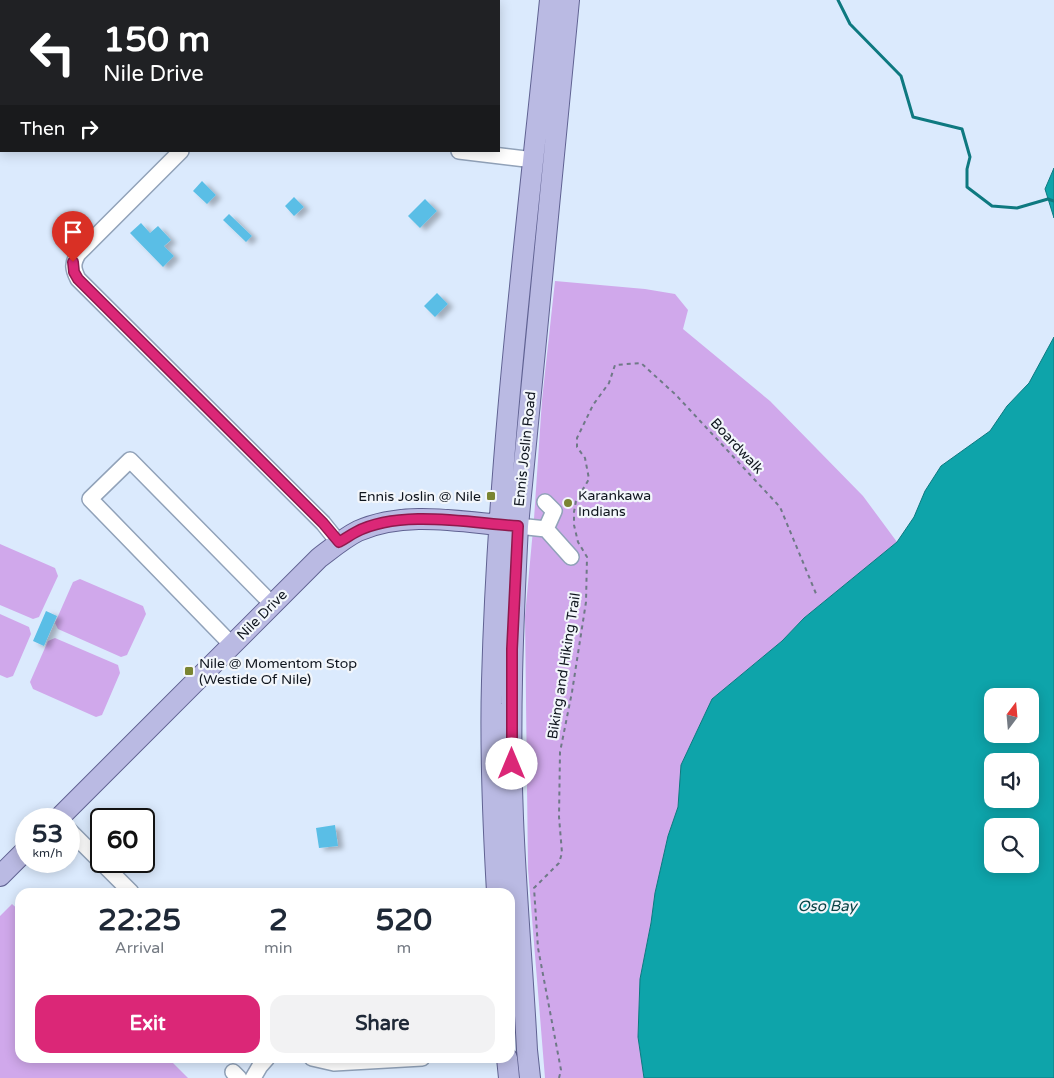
<!DOCTYPE html>
<html lang="en">
<head>
<meta charset="utf-8">
<style>
  body { margin:0; font-family:"Varela Round",sans-serif; background:#f2f2f3; color:#1f2937; height:100vh; display:flex; flex-direction:column; font-size:19px; white-space:nowrap }
  * { box-sizing:border-box; margin:0 }
  p { font-size:16px; color:#747a83 }
  .icon { flex:none; width:28px; height:28px; fill:none; stroke:currentColor; stroke-width:2; stroke-linecap:round; stroke-linejoin:round }
  .map { position:relative; flex:1; overflow:hidden }
  .panel { position:absolute; left:15px; top:888px; width:500px; height:175px; display:flex; flex-direction:column; background:#fff; border-radius:15px; box-shadow:0 2px 12px #0003 }
  .panel>* { flex:none }
  .banner { position:absolute; left:0px; top:0px; width:500px; height:152px; box-shadow:0 2px 12px #0003; background:#202124; color:#fff; overflow:hidden }
  .needle { width:32px; rotate:16deg }
  .controls { position:absolute; left:984px; top:688px; display:grid; gap:10px }
  .controls a { display:grid; place-items:center; width:55px; height:55px; border-radius:10px; background:#fff; box-shadow:0 2px 12px #0003; font-size:25px }
  .speed { position:absolute; left:15px; top:808px; display:flex; gap:10px; font-size:25px; font-weight:700; text-align:center }
  .speed>* { display:grid; place-content:center; width:65px; height:65px; border-radius:50%; background:#fff; box-shadow:0 2px 12px #0003; line-height:1 }
  .speed small { font-size:12px; font-weight:400 }
  .speed .limit { border:2px solid #111; border-radius:8px; background:#fff; color:#111 }
  .pin { position:absolute; display:grid; place-items:center; width:42px; height:42px; color:#fff; margin:-51px -21px; border-radius:50% 50% 50% 0; rotate:-45deg; box-shadow:0 0 5px #0007 }
  .pin .icon { rotate:45deg }
  .me { position:absolute; width:55px; margin:-28px; rotate:0deg; stroke-linejoin:round; filter:drop-shadow(0 0 4px #0008) }
  .turn { display:flex; align-items:center; gap:18px; height:105px; padding:0 20px; font-size:22px }
  .turn .icon { width:65px; height:65px; stroke-width:2.5 }
  .turn b { display:block; font-size:35px; line-height:42px }
  .then { display:flex; align-items:center; height:48px; padding:0 20px; background:#0003; gap:10px; font-size:19px }
  .eta { display:flex; justify-content:space-evenly; align-items:center; height:85px; text-align:center }
  .eta b { font-size:30px; font-weight:800; line-height:35px }
  .button { display:flex; gap:10px; margin-top:auto; padding:10px 20px }
  .button a { flex:1; height:58px; border-radius:15px; background:#db2777; color:#fff; font-size:20px; font-weight:800; line-height:58px; text-align:center }
  .button a+a { background:#f2f2f3; color:#1f2937 }
  .map>svg:first-child { display:block }
  .green { fill:#d0a8eb }
  .water { fill:#0ea4aa; stroke:#0e7980; fill-rule:evenodd }
  .lines { fill:none; stroke-linecap:round; stroke-linejoin:round }
  .stream { stroke:#0e7980; stroke-width:3 }
  .building { fill:#5abee6; filter:url(#shadow) }
  .minor-casing { stroke:#91a2b9; stroke-width:18 }
  .major-casing { stroke:#606292; stroke-width:22 }
  .path { stroke:#6f7987; stroke-width:2; stroke-dasharray:4 4; stroke-linecap:butt }
  .minor { stroke:#fff; stroke-width:15 }
  .major { stroke:#babae3; stroke-width:20 }
  .route-casing { stroke:#8e194d; stroke-width:12 }
  .route { stroke:#db2777; stroke-width:9 }
  .poi-dot { fill:#7a8532; stroke:#f2f6fb; stroke-width:2 }
  .labels { text-anchor:middle; dominant-baseline:central; stroke-width:4.5; stroke-linejoin:round; paint-order:stroke }
  .street-label { font-size:14px; fill:#0f151e; stroke:#f2f6fb }
  .poi-label { font-size:14px; fill:#0f151e; stroke:#f2f6fb; text-anchor:start }
  .water-label { font-size:15px; font-style:italic; fill:#084345; stroke:#f2f6fb }
</style>
</head>
<body>
<div class="map">
<svg width="1054" height="1078" viewBox="0 0 1054 1078">
  <defs>
    <filter id="shadow"><feDropShadow dx="5.5" dy="3" stdDeviation="2.5" flood-color="#0004"/></filter>
  </defs>
  <rect width="100%" height="100%" fill="#dbeafd"/>
  <!-- green -->
  <path class="green" d="M555 281 645 289 675 294 688 310 683 329 770 401 863 496 897 542 804 618 782 641 712 699 681 765 678 807 668 836 655 893 651 923 640 979 638 1037 644 1078H545L528 869 525 616 534 519 542 400Z
    M0 544 55 568 58 576 39 617 33 619 0 605Z
    M80 579 143 606 146 614 127 655 121 657 58 629 55 623 73 582Z
    M0 614 29 627 31 634 13 676 7 678 0 675Z
    M55 638 118 665 120 673 102 715 96 717 33 689 30 682 48 641Z
    M12 904 20 911V1058H168L188 1078H0V916Z"/>
  <!-- water -->
  <path class="water" d="M1054 168V218L1045 189Z
    M1054 337V1078H644L638 1037 640 979 651 923 655 893 668 836 678 807 681 765 712 699 782 641 804 618 897 542 914 517 925 491 941 466 990 431 1007 406 1029 383ZM992 696H1030V734H992ZM992 761H1030V799H992ZM992 826H1030V864H992Z"/>
  <g class="lines">
    <!-- stream -->
    <path class="stream" d="M838 0 850 24 901 76 913 117 962 129 970 157 967 169V187L992 206 1017 208 1048 199 1054 201"/>
  </g>
  <!-- building -->
  <path class="building" d="M202 181 216 195 207 204 193 191Z
    M294 197 304 207 294 216 285 206Z
    M425 199 437 211 420 228 408 216Z
    M229 214 252 236 246 242 223 220Z
    M141 223 150 233 158 226 171 240 164 246 174 256 163 267 130 233Z
    M437 293 448 304 435 317 424 306Z
    M46 611 57 616 44 646 33 641Z
    M335 825 338 846 319 848 316 828Z"/>
  <g class="lines">
    <!-- minor casing -->
    <g class="minor-casing">
      <path id="minor" d="M404 0 405 1
        M319 1 321 0
        M181 151 78 254C72 264 73 269 78 279L323 523 339 543
        M459 151 534 160
        M518 526 546 529 554 511 545 502
        M546 529 571 557
        M232 645 90 499 130 460 273 605
        M69 830 131 892
        M312 1058 334 1063 422 1058
        M233 1072 239 1078
        M253 1078 260 1066 267 1058"/>
    </g>
    <!-- major casing -->
    <g class="major-casing">
      <path id="major" d="M58 819 319 558C331 549 344 538 358 531 405 510 461 522 511 526
        M0 876 26 850
        M497 892C493 822 490 751 492 681 498 453 527 227 550 0
        M507 1058 509 1078
        M530 1078 527 1050C523 973 516 896 513 818 509 721 513 623 518 526L569 0"/>
    </g>
    <!-- path -->
    <path class="path" d="M559 1078 561 1070 538 948 534 888 559 863 562 853 559 817 560 752 572 692 586 602 587 557 578 542 574 525V512L576 501 589 479 585 458 577 447V438L593 405 609 383 615 365 641 363 676 395 780 507 817 596"/>
    <!-- minor -->
    <use href="#minor" class="minor"/>
    <!-- major -->
    <use href="#major" class="major"/>
  </g>
  <g class="lines">
    <!-- route casing -->
    <g class="route-casing">
      <path id="route" d="M73 262 74 272 78 279 323 523 339 542C345 539 350 535 356 532 400 509 470 523 518 526L512 649V764"/>
    </g>
    <!-- route -->
    <use href="#route" class="route"/>
  </g>
  <!-- markers -->
  <g class="poi-dot">
    <rect x="486" y="491" width="10" height="10" rx="2.5"/>
    <circle cx="568" cy="503" r="5"/>
    <rect x="184" y="666" width="10" height="10" rx="2.5"/>
  </g>
  <g class="labels">
    <!-- street labels -->
    <g class="street-label">
      <text transform="translate(737 446) rotate(47)">Boardwalk</text>
      <text transform="translate(525 449) rotate(-84)">Ennis Joslin Road</text>
      <text transform="translate(262 615) rotate(-45)">Nile Drive</text>
      <text transform="translate(564 666) rotate(-81)">Biking and Hiking Trail</text>
    </g>
    <!-- poi labels -->
    <g class="poi-label">
      <text x="578" y="495">Karankawa<tspan x="578" dy="16">Indians</tspan></text>
      <text x="481" y="496" text-anchor="end">Ennis Joslin @ Nile</text>
      <text x="199" y="663">Nile @ Momentom Stop<tspan x="199" dy="16">(Westide Of Nile)</tspan></text>
    </g>
    <!-- water labels -->
    <g class="water-label">
      <text x="827" y="906">Oso Bay</text>
    </g>
  </g>
</svg>
<div class="controls">
<a><svg class="needle" viewBox="-14 -14 28 28"><path d="M0-13l5 13h-10z" fill="#e53935"/><path d="M0 13l5-13h-10z" fill="#747a83"/></svg></a>
<a><svg class="icon" aria-label="sound" viewBox="0 0 24 24"><path d="M4 9h4l5-4v14l-5-4H4zM17 9q2 3 0 6"/></svg></a>
<a><svg class="icon" aria-label="search" viewBox="0 0 24 24"><circle cx="10" cy="10" r="6"/><path d="M15 15l6 6"/></svg></a>
</div>
<div class="speed"><div>53<small>km/h</small></div><div class="limit">60</div></div>
<div class="pin" style="left:73px;top:262px;background:#d93025"><svg class="icon" aria-label="arrive" viewBox="0 0 24 24"><path d="M6 21V4h12l-3 4 3 4H6"/></svg></div>
<svg class="me" style="left:512px;top:764px" viewBox="-20 -20 40 40"><circle r="19" fill="#fff"/><path d="M0-13L10 11 0 6-10 11z" fill="#db2777"/></svg>
<div class="banner">
<div class="turn"><svg class="icon" aria-label="left" viewBox="0 0 24 24"><path d="M17 20v-9H6M10 6l-5 5 5 5"/></svg><div><b>150 m</b>Nile Drive</div></div>
<div class="then">Then<svg class="icon" aria-label="right" viewBox="0 0 24 24"><path d="M7 20v-9h11M14 6l5 5-5 5"/></svg></div>
</div>
<section class="panel">
<div class="eta">
<div><b>22:25</b><p>Arrival</p></div>
<div><b>2</b><p>min</p></div>
<div><b>520</b><p>m</p></div>
</div>
<div class="button"><a>Exit</a><a>Share</a></div>
</section>
</div>
</body>
</html>
